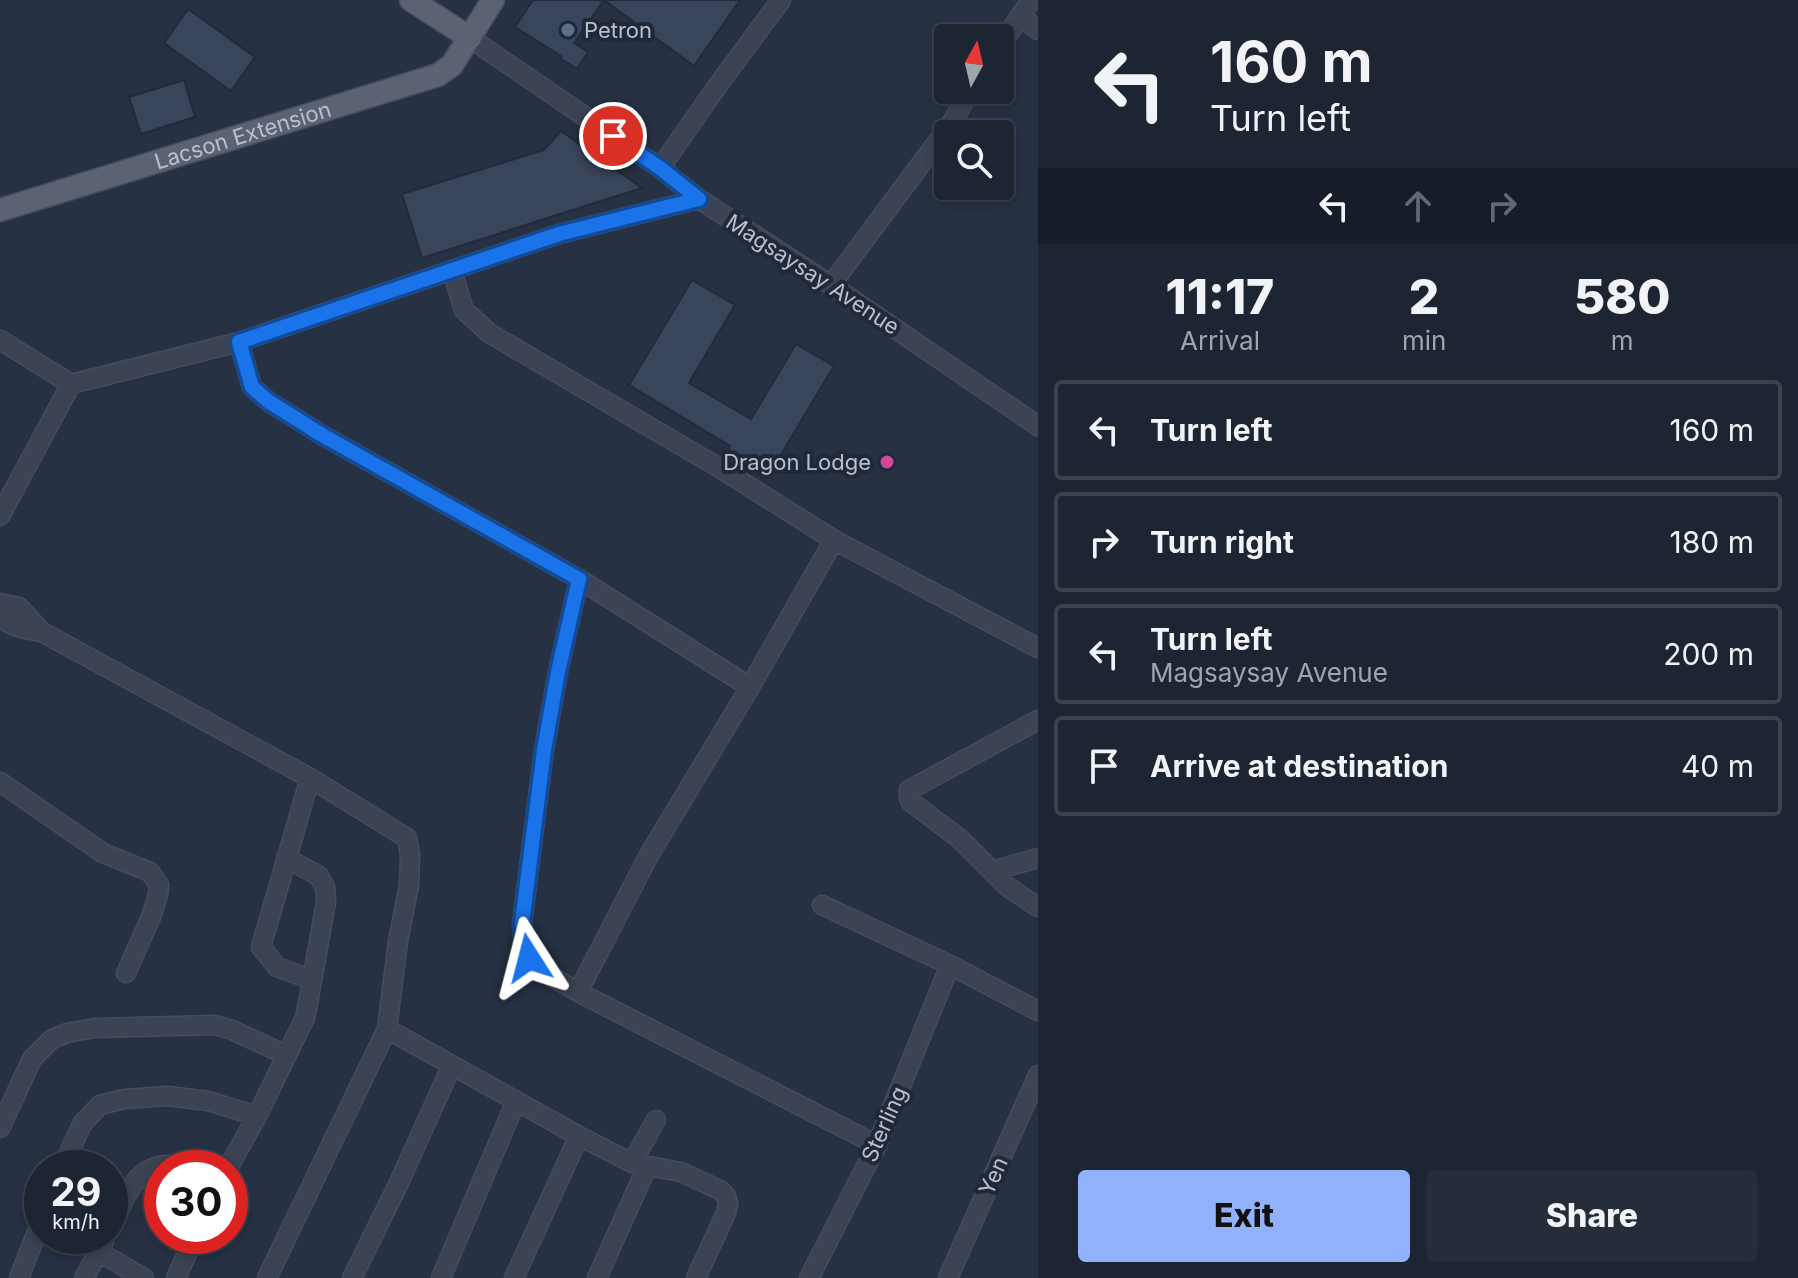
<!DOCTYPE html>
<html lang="en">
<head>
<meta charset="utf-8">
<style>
  body { margin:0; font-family:Inter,sans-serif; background:#252d3b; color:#f1f3f6; height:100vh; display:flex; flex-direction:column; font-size:30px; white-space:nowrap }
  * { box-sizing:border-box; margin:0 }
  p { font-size:26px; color:#a0a5ac }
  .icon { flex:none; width:44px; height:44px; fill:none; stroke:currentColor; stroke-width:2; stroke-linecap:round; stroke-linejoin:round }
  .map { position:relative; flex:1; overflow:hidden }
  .details { display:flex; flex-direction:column; background:#1d2533; width:760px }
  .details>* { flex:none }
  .hud { background:#1d2533; color:#f1f3f6; overflow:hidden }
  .needle { width:52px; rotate:8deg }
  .fabs { position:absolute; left:934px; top:24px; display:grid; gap:16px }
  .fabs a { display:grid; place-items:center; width:80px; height:80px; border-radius:8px; background:#1d2533; box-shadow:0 4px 12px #0003,0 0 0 2px #3b424e; font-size:40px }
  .speed { position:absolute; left:24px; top:1150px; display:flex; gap:16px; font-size:40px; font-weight:700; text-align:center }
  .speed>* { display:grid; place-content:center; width:104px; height:104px; border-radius:50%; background:#1d2533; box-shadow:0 4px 12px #0003,0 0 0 2px #3b424e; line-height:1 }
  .speed small { font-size:20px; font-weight:400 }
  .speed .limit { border:12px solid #d22; background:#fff; color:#111 }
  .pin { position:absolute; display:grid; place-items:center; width:68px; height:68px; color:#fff; margin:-34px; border:4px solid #fff; border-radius:50%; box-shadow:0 2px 8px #0007 }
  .me { position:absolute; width:88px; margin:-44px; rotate:351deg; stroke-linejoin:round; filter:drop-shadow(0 0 6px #0008) }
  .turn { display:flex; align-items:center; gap:28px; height:168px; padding:0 40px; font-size:36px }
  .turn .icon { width:104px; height:104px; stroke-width:2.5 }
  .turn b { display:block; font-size:56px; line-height:68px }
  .lanes { display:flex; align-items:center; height:76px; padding:0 40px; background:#0003; justify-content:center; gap:40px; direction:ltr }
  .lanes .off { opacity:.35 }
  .eta { display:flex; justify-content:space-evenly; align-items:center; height:136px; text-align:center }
  .eta b { font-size:48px; font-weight:800; line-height:56px }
  .button { display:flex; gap:16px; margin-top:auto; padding:16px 40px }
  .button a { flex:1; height:92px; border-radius:8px; background:#91b1fa; color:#111; font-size:32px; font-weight:800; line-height:92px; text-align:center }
  .button a+a { background:#252d3b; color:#f1f3f6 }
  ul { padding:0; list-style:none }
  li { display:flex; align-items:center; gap:24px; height:100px; margin:0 16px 12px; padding:0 24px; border:4px solid #3b424e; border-radius:8px }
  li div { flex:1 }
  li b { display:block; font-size:30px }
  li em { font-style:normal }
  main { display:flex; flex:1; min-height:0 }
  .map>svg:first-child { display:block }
  .building { fill:#39455a; stroke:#222a3b; stroke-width:2 }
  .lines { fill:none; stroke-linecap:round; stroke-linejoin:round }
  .minor-casing { stroke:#454c5d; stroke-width:21 }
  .major-casing { stroke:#454c5d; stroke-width:25 }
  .minor { stroke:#3b4354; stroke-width:18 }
  .major { stroke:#5a6274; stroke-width:22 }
  .route-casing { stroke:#114b97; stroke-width:20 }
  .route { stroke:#1a73e8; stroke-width:14 }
  .service-dot { fill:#5c6f8a; stroke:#202839; stroke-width:3 }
  .hotel-dot { fill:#d1479c; stroke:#202839; stroke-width:3 }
  .labels { text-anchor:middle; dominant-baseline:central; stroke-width:8; stroke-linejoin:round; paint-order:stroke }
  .poi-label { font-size:22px; fill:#b9bfcd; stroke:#202839; text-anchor:start }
  .street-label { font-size:22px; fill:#b9bfcd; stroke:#202839 }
</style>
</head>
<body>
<main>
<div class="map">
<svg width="1038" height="1278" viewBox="0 0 1038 1278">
  <rect width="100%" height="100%" fill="#273144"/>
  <!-- building -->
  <path class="building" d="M533 0H604L574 43 588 52 577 69 560 58 561 56 515 27Z
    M604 0H740L694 66Z
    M188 9 255 57 231 91 164 43Z
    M184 80 195 117 141 134 129 97Z
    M561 131 642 188 422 258 402 194 544 150Z
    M692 280 735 305 689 383 751 419 796 344 834 366 767 478 727 454 730 446 629 385Z"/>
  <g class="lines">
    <!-- minor casing -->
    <g class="minor-casing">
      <path id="minor" d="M1021 17 1038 30
        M470 38 660 168 699 199 831 285 1038 426
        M1000 46 1031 0
        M660 168 721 81 781 0
        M452 271 464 310 489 333 723 470 834 540 1038 648
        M831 285 952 122 971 90
        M0 340 71 384 239 342 559 234 699 199
        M239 342 252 387 268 401 322 435 579 579 558 672 544 750 522 923C523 934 523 947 528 956 536 970 564 983 578 992L877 1145
        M0 516 71 384
        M579 579 750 687
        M0 603 19 607 42 632
        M0 617C12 628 27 629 42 632L310 778 407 838 410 855 409 885 398 941 387 1029 267 1278
        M310 778 261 947 277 967 312 980
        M0 782 103 853 150 872 159 885 158 895 151 917 126 973
        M1038 858 992 871 1008 887 1038 907
        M992 871 960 839 911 802 909 798V790L1038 720
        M822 905 950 965 1038 1011
        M578 992 649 855 750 687 834 540
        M387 1029 579 1136 632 1163 681 1172 720 1190 726 1196 728 1204 726 1213 696 1278
        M0 1128 32 1059 52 1039 67 1033 95 1028 215 1025 232 1030 286 1055
        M632 1163 656 1120
        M62 1168 82 1124 100 1105 124 1099 168 1096 208 1101 257 1116
        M228 1168 257 1116 305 1018 308 1003 326 902 325 887 319 876 286 858
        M110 1230C128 1192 138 1154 189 1168
        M99 1252 144 1278
        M19 1278 42 1219
        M84 1278 104 1242
        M176 1278 195 1236
        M352 1278 397 1187 452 1065
        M441 1278 516 1101
        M514 1278 579 1136
        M597 1278 647 1167
        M809 1278 877 1145 950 965
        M948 1278 1038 1075"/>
    </g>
    <!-- major casing -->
    <g class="major-casing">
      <g id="major">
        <path d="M411 0 470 38"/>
        <path id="s1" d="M0 210 438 75 452 65 493 0"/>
      </g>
    </g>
    <!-- minor -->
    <use href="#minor" class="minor"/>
    <!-- major -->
    <use href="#major" class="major"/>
  </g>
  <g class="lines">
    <!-- route casing -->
    <g class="route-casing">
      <path id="route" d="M529 958 523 939 522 923 544 750 558 672 579 579 322 435 268 401 252 387 239 342 559 234 699 199 660 168 613 136"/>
    </g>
    <!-- route -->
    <use href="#route" class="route"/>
  </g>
  <!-- markers -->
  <circle class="service-dot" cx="568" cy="30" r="8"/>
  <circle class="hotel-dot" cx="887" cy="462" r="8"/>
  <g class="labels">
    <!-- poi labels -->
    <g class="poi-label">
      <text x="584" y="30">Petron</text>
      <text x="871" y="462" text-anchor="end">Dragon Lodge</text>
    </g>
    <!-- street labels -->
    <g class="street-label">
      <text stroke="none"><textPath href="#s1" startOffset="254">Lacson Extension</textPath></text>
      <text transform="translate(813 274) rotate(33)">Magsaysay Avenue</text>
      <text transform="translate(884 1124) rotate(-66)">Sterling</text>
      <text transform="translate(993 1176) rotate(-66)">Yen</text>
    </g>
  </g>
</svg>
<div class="fabs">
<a><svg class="needle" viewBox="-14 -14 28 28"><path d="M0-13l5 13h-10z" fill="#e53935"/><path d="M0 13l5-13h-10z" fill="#a0a5ac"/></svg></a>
<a><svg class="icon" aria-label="search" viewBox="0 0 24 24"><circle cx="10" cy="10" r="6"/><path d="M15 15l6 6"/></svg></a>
</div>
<div class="speed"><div>29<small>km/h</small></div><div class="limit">30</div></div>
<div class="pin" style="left:613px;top:136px;background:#d93025"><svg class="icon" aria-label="arrive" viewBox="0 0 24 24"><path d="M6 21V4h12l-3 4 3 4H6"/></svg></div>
<svg class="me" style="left:529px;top:958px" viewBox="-20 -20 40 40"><path d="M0-17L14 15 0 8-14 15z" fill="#1a73e8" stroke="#fff" stroke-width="4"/></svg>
</div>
<section class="details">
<div class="hud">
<div class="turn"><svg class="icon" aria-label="left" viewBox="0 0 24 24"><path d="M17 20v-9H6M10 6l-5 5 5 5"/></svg><div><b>160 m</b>Turn left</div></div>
<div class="lanes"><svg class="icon" aria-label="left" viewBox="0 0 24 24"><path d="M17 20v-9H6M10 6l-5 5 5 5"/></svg><svg class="icon off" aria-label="ahead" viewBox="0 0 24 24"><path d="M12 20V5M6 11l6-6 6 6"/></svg><svg class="icon off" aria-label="right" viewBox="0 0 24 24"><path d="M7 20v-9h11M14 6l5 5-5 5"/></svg></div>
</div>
<div class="eta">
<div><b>11:17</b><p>Arrival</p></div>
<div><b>2</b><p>min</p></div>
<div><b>580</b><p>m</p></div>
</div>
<ul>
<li><svg class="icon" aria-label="left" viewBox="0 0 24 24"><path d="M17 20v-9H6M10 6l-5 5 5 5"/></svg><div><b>Turn left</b></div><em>160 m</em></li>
<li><svg class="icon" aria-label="right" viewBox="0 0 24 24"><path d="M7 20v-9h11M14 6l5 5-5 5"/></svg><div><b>Turn right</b></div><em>180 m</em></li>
<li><svg class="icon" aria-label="left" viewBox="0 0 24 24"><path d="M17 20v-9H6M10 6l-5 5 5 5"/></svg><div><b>Turn left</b><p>Magsaysay Avenue</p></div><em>200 m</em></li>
<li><svg class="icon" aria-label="arrive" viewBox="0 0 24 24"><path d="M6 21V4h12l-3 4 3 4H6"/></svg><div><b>Arrive at destination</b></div><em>40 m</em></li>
</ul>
<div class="button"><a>Exit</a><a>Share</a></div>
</section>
</main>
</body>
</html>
